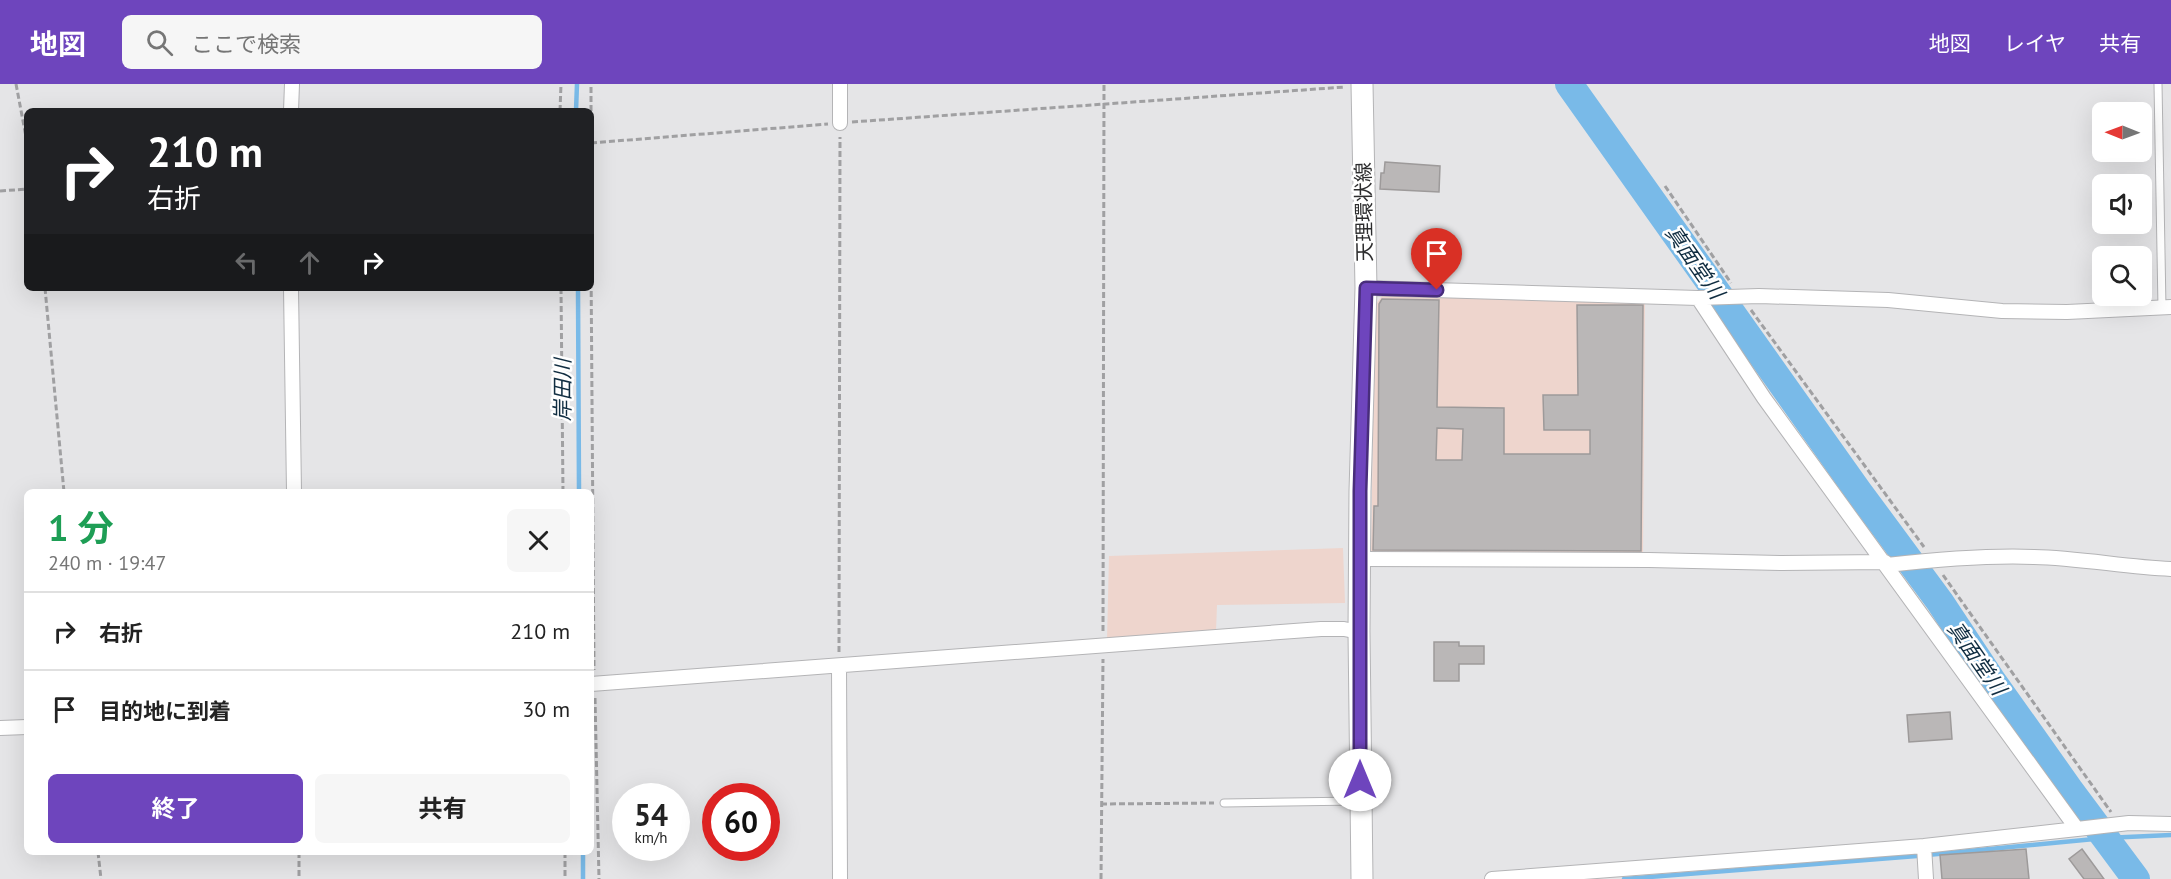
<!DOCTYPE html>
<html lang="ja">
<head>
<meta charset="utf-8">
<style>
  body { margin:0; font-family:"PT Sans","Noto Sans JP",sans-serif; background:#f6f6f6; color:#222; height:100vh; display:flex; flex-direction:column; font-size:22px; white-space:nowrap }
  * { box-sizing:border-box; margin:0 }
  p { font-size:20px; color:#767676 }
  .icon { flex:none; width:33px; height:33px; fill:none; stroke:currentColor; stroke-width:2; stroke-linecap:round; stroke-linejoin:round }
  .map { position:relative; flex:1; overflow:hidden }
  .side { position:absolute; left:24px; top:405px; width:570px; height:366px; display:flex; flex-direction:column; background:#fff; border-radius:9px; box-shadow:0 6px 24px #0002 }
  .side>* { flex:none }
  .hud { position:absolute; left:24px; top:24px; width:570px; height:183px; border-radius:9px; box-shadow:0 6px 24px #0002; background:#202124; color:#fff; overflow:hidden }
  .needle { width:39px; rotate:271deg }
  .fabs { position:absolute; left:2092px; top:18px; display:grid; gap:12px }
  .fabs a { display:grid; place-items:center; width:60px; height:60px; border-radius:9px; background:#fff; box-shadow:0 6px 24px #0002; font-size:30px }
  .speed { position:absolute; left:612px; top:699px; display:flex; gap:12px; font-size:30px; font-weight:700; text-align:center }
  .speed>* { display:grid; place-content:center; width:78px; height:78px; border-radius:50%; background:#fff; box-shadow:0 6px 24px #0002; line-height:1 }
  .speed small { font-size:15px; font-weight:400 }
  .speed .limit { border:9px solid #d22; background:#fff; color:#111 }
  .pin { position:absolute; display:grid; place-items:center; width:51px; height:51px; color:#fff; margin:-62px -26px; border-radius:50% 50% 50% 0; rotate:-45deg; box-shadow:0 0 6px #0007 }
  .pin .icon { rotate:45deg }
  .me { position:absolute; width:66px; margin:-33px; rotate:0deg; stroke-linejoin:round; filter:drop-shadow(0 0 4px #0008) }
  .turn { display:flex; align-items:center; gap:21px; height:126px; padding:0 24px; font-size:27px }
  .turn .icon { width:78px; height:78px; stroke-width:2.5 }
  .turn b { display:block; font-size:42px; line-height:51px }
  .lanes { display:flex; align-items:center; height:57px; padding:0 24px; background:#0003; justify-content:center; gap:30px; direction:ltr }
  .lanes .off { opacity:.35 }
  .round { display:grid; place-items:center; flex:none; width:63px; height:63px; border-radius:9px; background:#f6f6f6 }
  .head { display:flex; align-items:center; justify-content:space-between; height:102px; padding:0 24px }
  h1 { font-size:36px; font-weight:700; line-height:45px; color:#1e9e55 }
  .action { display:flex; gap:12px; margin-top:auto; padding:12px 24px }
  .action a { flex:1; height:69px; border-radius:9px; background:#6e45bd; color:#fff; font-size:24px; font-weight:700; line-height:69px; text-align:center }
  .action a+a { background:#f6f6f6; color:#222 }
  ul { padding:0; list-style:none }
  li { display:flex; align-items:center; gap:18px; height:78px; padding:0 24px; border-top:2px solid #e0e0e0 }
  li div { flex:1 }
  li b { display:block; font-size:22px }
  li em { font-style:normal }
  header { display:flex; align-items:center; gap:36px; box-sizing:border-box; height:84px; padding:0 30px; background:#6e45bd; color:#fff }
  header strong { font-size:28px }
  nav { display:flex; gap:33px; margin-inline-start:auto; font-size:21px }
  .search { width:420px; height:54px; background:#f6f6f6; display:flex; align-items:center; gap:15px; box-sizing:border-box; padding:0 21px; border-radius:9px; color:#767676; font-size:22px }
  .map>svg:first-child { display:block }
  .industrial { fill:#eed5cd }
  .lines { fill:none; stroke-linecap:round; stroke-linejoin:round }
  .stream { stroke:#79bae8; stroke-width:4.5 }
  .river { stroke:#79bae8; stroke-width:28 }
  .building { fill:#bab7b7; stroke:#9d9a9a; stroke-width:1.5; fill-rule:evenodd }
  .lane-casing { stroke:#b4b4b6; stroke-width:9 }
  .street-casing { stroke:#b4b4b6; stroke-width:16 }
  .primary-casing { stroke:#b4b4b6; stroke-width:23 }
  .path { stroke:#a0a0a2; stroke-width:3; stroke-dasharray:6 3; stroke-linecap:butt }
  .lane { stroke:#fff; stroke-width:7 }
  .street { stroke:#fff; stroke-width:14 }
  .primary { stroke:#fff; stroke-width:21 }
  .route-casing { stroke:#482d7b; stroke-width:15 }
  .route { stroke:#6e45bd; stroke-width:10 }
  .labels { text-anchor:middle; dominant-baseline:central; stroke-width:5; stroke-linejoin:round; paint-order:stroke }
  .street-label { font-size:20px; fill:#2d2d2e; stroke:#fff }
  .water-label { font-size:21px; font-style:italic; fill:#102d41; stroke:#fff }
</style>
</head>
<body>
<header>
<strong>地図</strong>
<div class="search"><svg class="icon" aria-label="search" viewBox="0 0 24 24"><circle cx="10" cy="10" r="6"/><path d="M15 15l6 6"/></svg>ここで検索</div>
<nav><a>地図</a><a>レイヤ</a><a>共有</a></nav>
</header>
<div class="map">
<svg width="2171" height="795" viewBox="0 0 2171 795">
  <rect width="100%" height="100%" fill="#e5e5e7"/>
  <!-- industrial -->
  <path class="industrial" d="M1382 212 1645 217 1643 471 1371 470 1375 221Z
    M1343 464 1345 519 1217 521 1216 547 1107 556 1109 472Z"/>
  <g class="lines">
    <!-- stream -->
    <path class="stream" d="M576 27 577 0
      M578 204 579 408
      M583 768V795
      M1624 795 1917 772 2105 754 2171 751"/>
    <!-- river -->
    <path class="river" d="M1569 0 1858 407 1940 518 1991 595 2069 705 2136 795"/>
  </g>
  <!-- building -->
  <path class="building" d="M1385 78 1440 82 1439 108 1380 105 1381 89H1384Z
    M1382 215 1439 216 1437 323 1504 324V370H1590V346H1544L1543 311H1578L1577 221H1643L1641 467 1373 466 1374 422H1378L1379 220ZM1437 344 1463 345 1462 376H1436Z
    M1434 558H1459V562H1484V580H1459V597H1434Z
    M1950 628 1952 655 1909 658 1907 631Z
    M2026 765 2029 795H1942L1940 771Z
    M2082 765 2104 795H2084L2069 775Z"/>
  <g class="lines">
    <!-- lane casing -->
    <g class="lane-casing">
      <path id="lane" d="M2158 0 2162 224
        M1224 719 1357 717"/>
    </g>
    <!-- street casing -->
    <g class="street-casing">
      <path id="street" d="M291 27 292 0
        M840 39V0
        M291 204 294 408
        M1366 204 1698 214 1759 212 1888 216 2002 227 2067 228 2171 223
        M1360 475 1649 476 1781 479 1885 478
        M1887 481C1932 476 1988 471 2034 473 2080 474 2125 483 2171 485
        M839 582 840 795
        M591 600 1321 545H1344L1359 548
        M0 644 27 643
        M2077 745 2129 739 2171 740
        M1924 762 1926 795
        M1492 795 1924 762 2077 745 1764 314 1698 214"/>
    </g>
    <!-- primary casing -->
    <g class="primary-casing">
      <path id="primary" d="M1362 795 1359 548 1360 407 1366 204 1362 0"/>
    </g>
    <!-- path -->
    <path class="path" d="M16 0 27 58
      M560 27 561 0
      M591 27V0
      M852 38 1345 3
      M591 59 828 40
      M1665 102 1731 199
      M0 107 27 105
      M591 180 594 586
      M45 204 64 408
      M561 204 563 408
      M1751 226 1924 463
      M1943 491 2111 728
      M1103 547 1104 0
      M839 568 840 53
      M595 614 599 795
      M1101 720 1214 719
      M98 768 101 795
      M299 768V795
      M565 768V795
      M1101 795 1103 575"/>
    <!-- lane -->
    <use href="#lane" class="lane"/>
    <!-- street -->
    <use href="#street" class="street"/>
    <!-- primary -->
    <use href="#primary" class="primary"/>
  </g>
  <g class="lines">
    <!-- route casing -->
    <g class="route-casing">
      <path id="route" d="M1360 696V407L1366 204 1437 206"/>
    </g>
    <!-- route -->
    <use href="#route" class="route"/>
  </g>
  <g class="labels">
    <!-- street labels -->
    <g class="street-label">
      <text transform="translate(1364 128) rotate(-91)">天理環状線</text>
    </g>
    <!-- water labels -->
    <g class="water-label">
      <text transform="translate(1695 178) rotate(55)">真面堂川</text>
      <text transform="translate(562 306) rotate(-90)">岸田川</text>
      <text transform="translate(1977 574) rotate(55)">真面堂川</text>
    </g>
  </g>
</svg>
<div class="fabs">
<a><svg class="needle" viewBox="-14 -14 28 28"><path d="M0-13l5 13h-10z" fill="#e53935"/><path d="M0 13l5-13h-10z" fill="#767676"/></svg></a>
<a><svg class="icon" aria-label="sound" viewBox="0 0 24 24"><path d="M4 9h4l5-4v14l-5-4H4zM17 9q2 3 0 6"/></svg></a>
<a><svg class="icon" aria-label="search" viewBox="0 0 24 24"><circle cx="10" cy="10" r="6"/><path d="M15 15l6 6"/></svg></a>
</div>
<div class="speed"><div>54<small>km/h</small></div><div class="limit">60</div></div>
<div class="pin" style="left:1437px;top:206px;background:#d93025"><svg class="icon" aria-label="arrive" viewBox="0 0 24 24"><path d="M6 21V4h12l-3 4 3 4H6"/></svg></div>
<svg class="me" style="left:1360px;top:696px" viewBox="-20 -20 40 40"><circle r="19" fill="#fff"/><path d="M0-13L10 11 0 6-10 11z" fill="#6e45bd"/></svg>
<div class="hud">
<div class="turn"><svg class="icon" aria-label="right" viewBox="0 0 24 24"><path d="M7 20v-9h11M14 6l5 5-5 5"/></svg><div><b>210 m</b>右折</div></div>
<div class="lanes"><svg class="icon off" aria-label="left" viewBox="0 0 24 24"><path d="M17 20v-9H6M10 6l-5 5 5 5"/></svg><svg class="icon off" aria-label="ahead" viewBox="0 0 24 24"><path d="M12 20V5M6 11l6-6 6 6"/></svg><svg class="icon" aria-label="right" viewBox="0 0 24 24"><path d="M7 20v-9h11M14 6l5 5-5 5"/></svg></div>
</div>
<section class="side">
<div class="head"><div><h1>1 分</h1><p>240 m · 19:47</p></div><a class="round"><svg class="icon" aria-label="close" viewBox="0 0 24 24"><path d="M6 6l12 12M18 6L6 18"/></svg></a></div>
<ul>
<li><svg class="icon" aria-label="right" viewBox="0 0 24 24"><path d="M7 20v-9h11M14 6l5 5-5 5"/></svg><div><b>右折</b></div><em>210 m</em></li>
<li><svg class="icon" aria-label="arrive" viewBox="0 0 24 24"><path d="M6 21V4h12l-3 4 3 4H6"/></svg><div><b>目的地に到着</b></div><em>30 m</em></li>
</ul>
<div class="action"><a>終了</a><a>共有</a></div>
</section>
</div>
</body>
</html>
